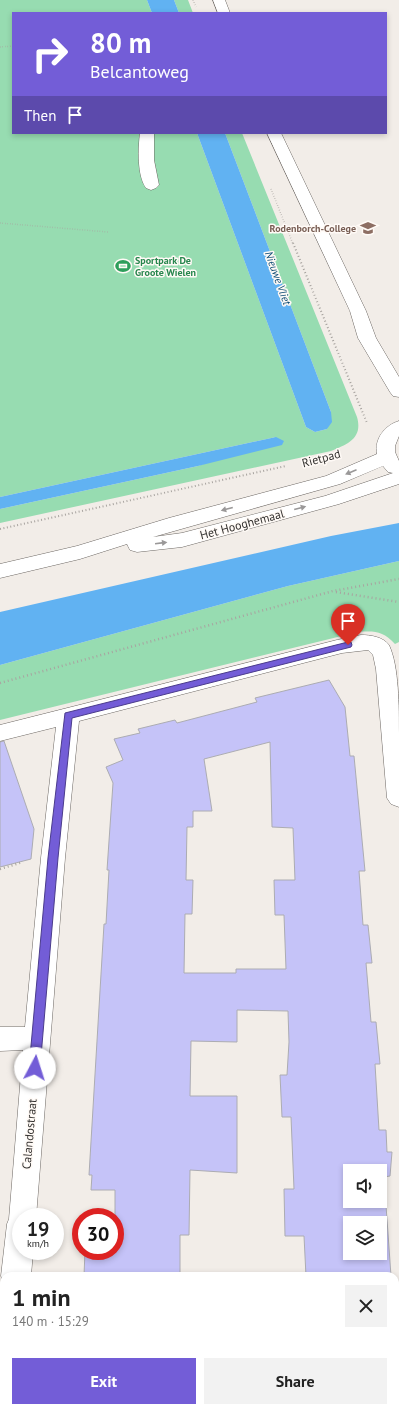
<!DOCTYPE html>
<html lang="en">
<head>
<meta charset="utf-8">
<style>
  body { margin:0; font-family:"PT Sans",sans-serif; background:#f2f2f2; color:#222; height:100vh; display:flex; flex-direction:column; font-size:15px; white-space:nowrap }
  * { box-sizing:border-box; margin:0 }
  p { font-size:13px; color:#767676 }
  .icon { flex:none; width:22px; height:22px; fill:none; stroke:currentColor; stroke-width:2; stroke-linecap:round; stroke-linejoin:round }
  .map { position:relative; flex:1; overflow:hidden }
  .panel { position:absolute; left:0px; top:1272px; width:399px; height:140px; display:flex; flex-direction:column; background:#fff; border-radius:12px 12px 0 0; box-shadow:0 2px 6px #0003 }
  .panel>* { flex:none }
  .top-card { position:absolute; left:12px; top:12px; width:375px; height:122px; border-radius:0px; box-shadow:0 2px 6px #0003; background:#735dd7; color:#fff; overflow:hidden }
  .buttons { position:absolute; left:343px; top:1164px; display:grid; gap:8px }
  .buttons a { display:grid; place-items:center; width:44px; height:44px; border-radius:0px; background:#fff; box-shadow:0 2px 6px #0003; font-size:20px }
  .speed { position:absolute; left:12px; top:1208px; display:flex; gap:8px; font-size:20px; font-weight:700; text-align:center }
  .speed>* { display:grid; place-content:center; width:52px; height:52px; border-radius:50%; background:#fff; box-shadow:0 2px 6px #0003; line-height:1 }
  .speed small { font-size:10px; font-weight:400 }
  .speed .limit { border:6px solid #d22; background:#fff; color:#111 }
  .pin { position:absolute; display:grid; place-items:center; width:34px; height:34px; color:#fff; margin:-41px -17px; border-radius:50% 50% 50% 0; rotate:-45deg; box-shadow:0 0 4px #0007 }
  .pin .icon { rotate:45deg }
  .me { position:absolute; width:44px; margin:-22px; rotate:5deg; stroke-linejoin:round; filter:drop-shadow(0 0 3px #0008) }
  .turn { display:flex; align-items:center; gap:14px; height:84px; padding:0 12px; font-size:18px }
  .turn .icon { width:52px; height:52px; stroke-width:2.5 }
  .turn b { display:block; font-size:28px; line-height:34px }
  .then { display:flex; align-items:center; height:38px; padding:0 12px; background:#0003; gap:8px; font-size:15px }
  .round { display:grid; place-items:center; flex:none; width:42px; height:42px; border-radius:0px; background:#f2f2f2 }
  .headline { display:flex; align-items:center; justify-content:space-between; height:68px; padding:0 12px }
  h1 { font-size:24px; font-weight:800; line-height:30px }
  .cta { display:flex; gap:8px; margin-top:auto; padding:8px 12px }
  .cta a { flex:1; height:46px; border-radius:0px; background:#735dd7; color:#fff; font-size:16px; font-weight:800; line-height:46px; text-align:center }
  .cta a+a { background:#f2f2f2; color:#222 }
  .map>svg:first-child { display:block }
  .green { fill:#97dcb1 }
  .water { fill:#61b2f2 }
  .building { fill:#c5c3f8; stroke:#acacb2; fill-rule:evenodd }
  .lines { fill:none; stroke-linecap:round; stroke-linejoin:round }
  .minor-casing { stroke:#6d6864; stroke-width:1 }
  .path-far3 { stroke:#a8a4a0; stroke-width:1.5; stroke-dasharray:0.5 2; stroke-linecap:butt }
  .path-far2 { stroke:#a8a4a0; stroke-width:2; stroke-dasharray:1 2.5; stroke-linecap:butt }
  .path-far1 { stroke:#a8a4a0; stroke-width:2.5; stroke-dasharray:1 3; stroke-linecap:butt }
  .path { stroke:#a8a4a0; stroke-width:3; stroke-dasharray:1.5 4; stroke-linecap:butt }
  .minor { fill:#fff; fill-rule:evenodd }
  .oneway { fill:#9a9898 }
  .route { fill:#735dd7; stroke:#4b3c8c }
  .labels { text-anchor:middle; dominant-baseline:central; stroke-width:3; stroke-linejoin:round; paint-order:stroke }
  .far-education-label { font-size:10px; font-weight:bold; fill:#785e54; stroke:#fffaf6; text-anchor:end }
  .far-leisure-label { font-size:10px; font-weight:bold; fill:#27864d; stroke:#fffaf6; text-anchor:start }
  .far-water-label { font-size:11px; font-style:italic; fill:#0e4c75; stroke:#fffaf6 }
  .street-label { font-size:12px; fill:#343230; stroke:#fffaf6 }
</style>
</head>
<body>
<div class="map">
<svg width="399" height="1412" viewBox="0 0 399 1412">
  <rect width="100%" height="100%" fill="#f2ede8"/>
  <!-- green -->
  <path class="green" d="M0 0H147L152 13H13V133H197L306 427 315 432 327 429 331 412 225 133H242L357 417C363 438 348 444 331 451L0 523V509L198 466 276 437 0 497Z
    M174 0H188L193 13H179Z
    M399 561V642L395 644C383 631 375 631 358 632L0 720V665L288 586Z"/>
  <!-- water -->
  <path class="water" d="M147 0H174L179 13H152Z
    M197 133H225L331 412 332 422 327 429 315 432 306 427Z
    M276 437 284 441 282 445 198 466 0 509V497Z
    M399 523V561L288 586 0 665V612L331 536Z"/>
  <!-- building -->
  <path class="building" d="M329 680 345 707 350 756H354L365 871H359L363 925H368L372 963H366L371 1022H376L380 1064H375L379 1130H386L387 1152H392L390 1176 384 1177 391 1276H306L304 1236H285L284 1189H294L291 1117H282L280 1075H287L289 1042 288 1011 237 1010V1042L191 1041 190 1096H237V1173L190 1170 189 1235H180V1276H84L85 1251H115V1190H91L92 1175H89L104 924H106L109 870H107L113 783 106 767 123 760 114 739 140 733 138 729 175 720 177 723 257 702 255 698ZM270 742 272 827 293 828 295 880H274L275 915H284L286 969H236V973H184L185 914H192L193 880H186L187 827H193V811H212L204 759ZM350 1171H380V1201H350ZM350 1223H380V1253H350Z
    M4 741 34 829 31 859 0 867V742Z"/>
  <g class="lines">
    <!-- minor casing -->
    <g class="minor-casing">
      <path id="minor" d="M213 0H225L230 13H218Z
        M140 133H154V160L159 185 156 188 151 190 146 188C137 176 138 148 140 133Z
        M267 133H281L366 311 376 338 399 377V397L393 396 390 392 358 338 350 311Z
        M399 421V436L395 446V452L399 461V484L339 504 182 547 137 552 130 550 127 544 80 559 0 578V564L77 546 169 518 326 476 377 454C374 439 385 425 399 421ZM383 466 388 472 393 473 325 496 182 533 153 537 340 484Z
        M361 635C371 635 383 637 389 645 399 666 399 708 399 733 399 758 399 782 399 807L391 804 387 798 376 669 373 655 368 650 342 653 79 721 65 858 36 1217H21V1251H33L31 1276H4V1283L1 1276 7 1224 9 1219 23 1050 0 1051V1027H25L41 858 56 727 0 741V725L337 640Z
        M4 1393V1408H21V1412H0V1394Z"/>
    </g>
    <!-- path-far3 -->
    <path class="path-far3" d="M193 0 196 7
      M0 47 13 46
      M271 189 293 244
      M0 223 108 232"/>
    <!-- path-far2 -->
    <path class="path-far2" d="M293 243 367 423
      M0 529 286 466"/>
    <!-- path-far1 -->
    <path class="path-far1" d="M336 592 399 602
      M0 683 333 591 399 579
      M0 869 23 862"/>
    <!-- path -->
    <path class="path" d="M395 1334H399
      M0 1359 4 1318"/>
    <!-- minor -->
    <use href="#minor" class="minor"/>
  </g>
  <!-- one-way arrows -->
  <defs><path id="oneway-solid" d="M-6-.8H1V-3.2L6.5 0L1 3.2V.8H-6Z"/></defs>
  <g class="oneway">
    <use href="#oneway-solid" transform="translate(351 472) rotate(157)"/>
    <use href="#oneway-solid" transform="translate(300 508) rotate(-15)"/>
    <use href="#oneway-solid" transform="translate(227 509) rotate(165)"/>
    <use href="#oneway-solid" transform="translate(161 543) rotate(-7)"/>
  </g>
  <!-- route -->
  <path class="route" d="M348 642H351L352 645 351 647 72 718 58 858 40 1068 39 1072 35 1073 31 1072 29 1068 48 858 65 713Z"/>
  <!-- icons -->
  <defs>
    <g id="school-bare" transform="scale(1.2)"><path d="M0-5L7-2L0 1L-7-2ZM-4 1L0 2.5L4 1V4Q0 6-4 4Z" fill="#8d6e63" stroke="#fffaf6" stroke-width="2.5" paint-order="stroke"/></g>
    <g id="stadium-bare" transform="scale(1.2)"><path d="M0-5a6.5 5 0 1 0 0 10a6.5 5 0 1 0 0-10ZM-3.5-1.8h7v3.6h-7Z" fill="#2e9e5b" stroke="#fffaf6" stroke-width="2.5" paint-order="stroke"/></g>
  </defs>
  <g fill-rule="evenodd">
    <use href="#school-bare" x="368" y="228"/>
    <use href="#stadium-bare" x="123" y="266"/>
  </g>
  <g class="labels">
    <!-- far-education labels -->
    <g class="far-education-label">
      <text x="356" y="228">Rodenborch-College</text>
    </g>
    <!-- far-leisure labels -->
    <g class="far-leisure-label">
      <text x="135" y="260">Sportpark De<tspan x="135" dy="12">Groote Wielen</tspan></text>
    </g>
    <!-- far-water labels -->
    <g class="far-water-label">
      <text transform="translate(278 278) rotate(70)">Nieuwe Vliet</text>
    </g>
    <!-- street labels -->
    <g class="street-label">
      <text transform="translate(321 458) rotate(-15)">Rietpad</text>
      <text transform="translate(242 524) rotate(-15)">Het Hooghemaal</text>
      <text transform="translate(29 1134) rotate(-85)">Calandostraat</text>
    </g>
  </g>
</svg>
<div class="buttons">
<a><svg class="icon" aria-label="sound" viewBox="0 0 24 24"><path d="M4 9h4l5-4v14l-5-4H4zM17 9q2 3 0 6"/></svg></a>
<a><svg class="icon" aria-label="layers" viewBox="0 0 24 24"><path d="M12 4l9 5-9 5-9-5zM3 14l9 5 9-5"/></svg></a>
</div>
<div class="speed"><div>19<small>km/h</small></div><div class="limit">30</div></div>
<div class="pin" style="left:348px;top:645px;background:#d93025"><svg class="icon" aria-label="arrive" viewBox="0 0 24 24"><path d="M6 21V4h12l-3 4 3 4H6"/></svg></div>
<svg class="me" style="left:35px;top:1068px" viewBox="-20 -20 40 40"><circle r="19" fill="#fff"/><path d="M0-13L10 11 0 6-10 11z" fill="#735dd7"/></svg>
<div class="top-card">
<div class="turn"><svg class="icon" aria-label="right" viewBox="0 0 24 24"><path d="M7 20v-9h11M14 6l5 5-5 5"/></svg><div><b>80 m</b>Belcantoweg</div></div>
<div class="then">Then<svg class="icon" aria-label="arrive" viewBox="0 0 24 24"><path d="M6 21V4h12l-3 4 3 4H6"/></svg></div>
</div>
<section class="panel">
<div class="headline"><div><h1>1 min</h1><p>140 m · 15:29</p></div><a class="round"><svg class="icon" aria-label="close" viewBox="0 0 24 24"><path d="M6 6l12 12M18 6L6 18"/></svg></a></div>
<div class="cta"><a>Exit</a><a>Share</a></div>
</section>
</div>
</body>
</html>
